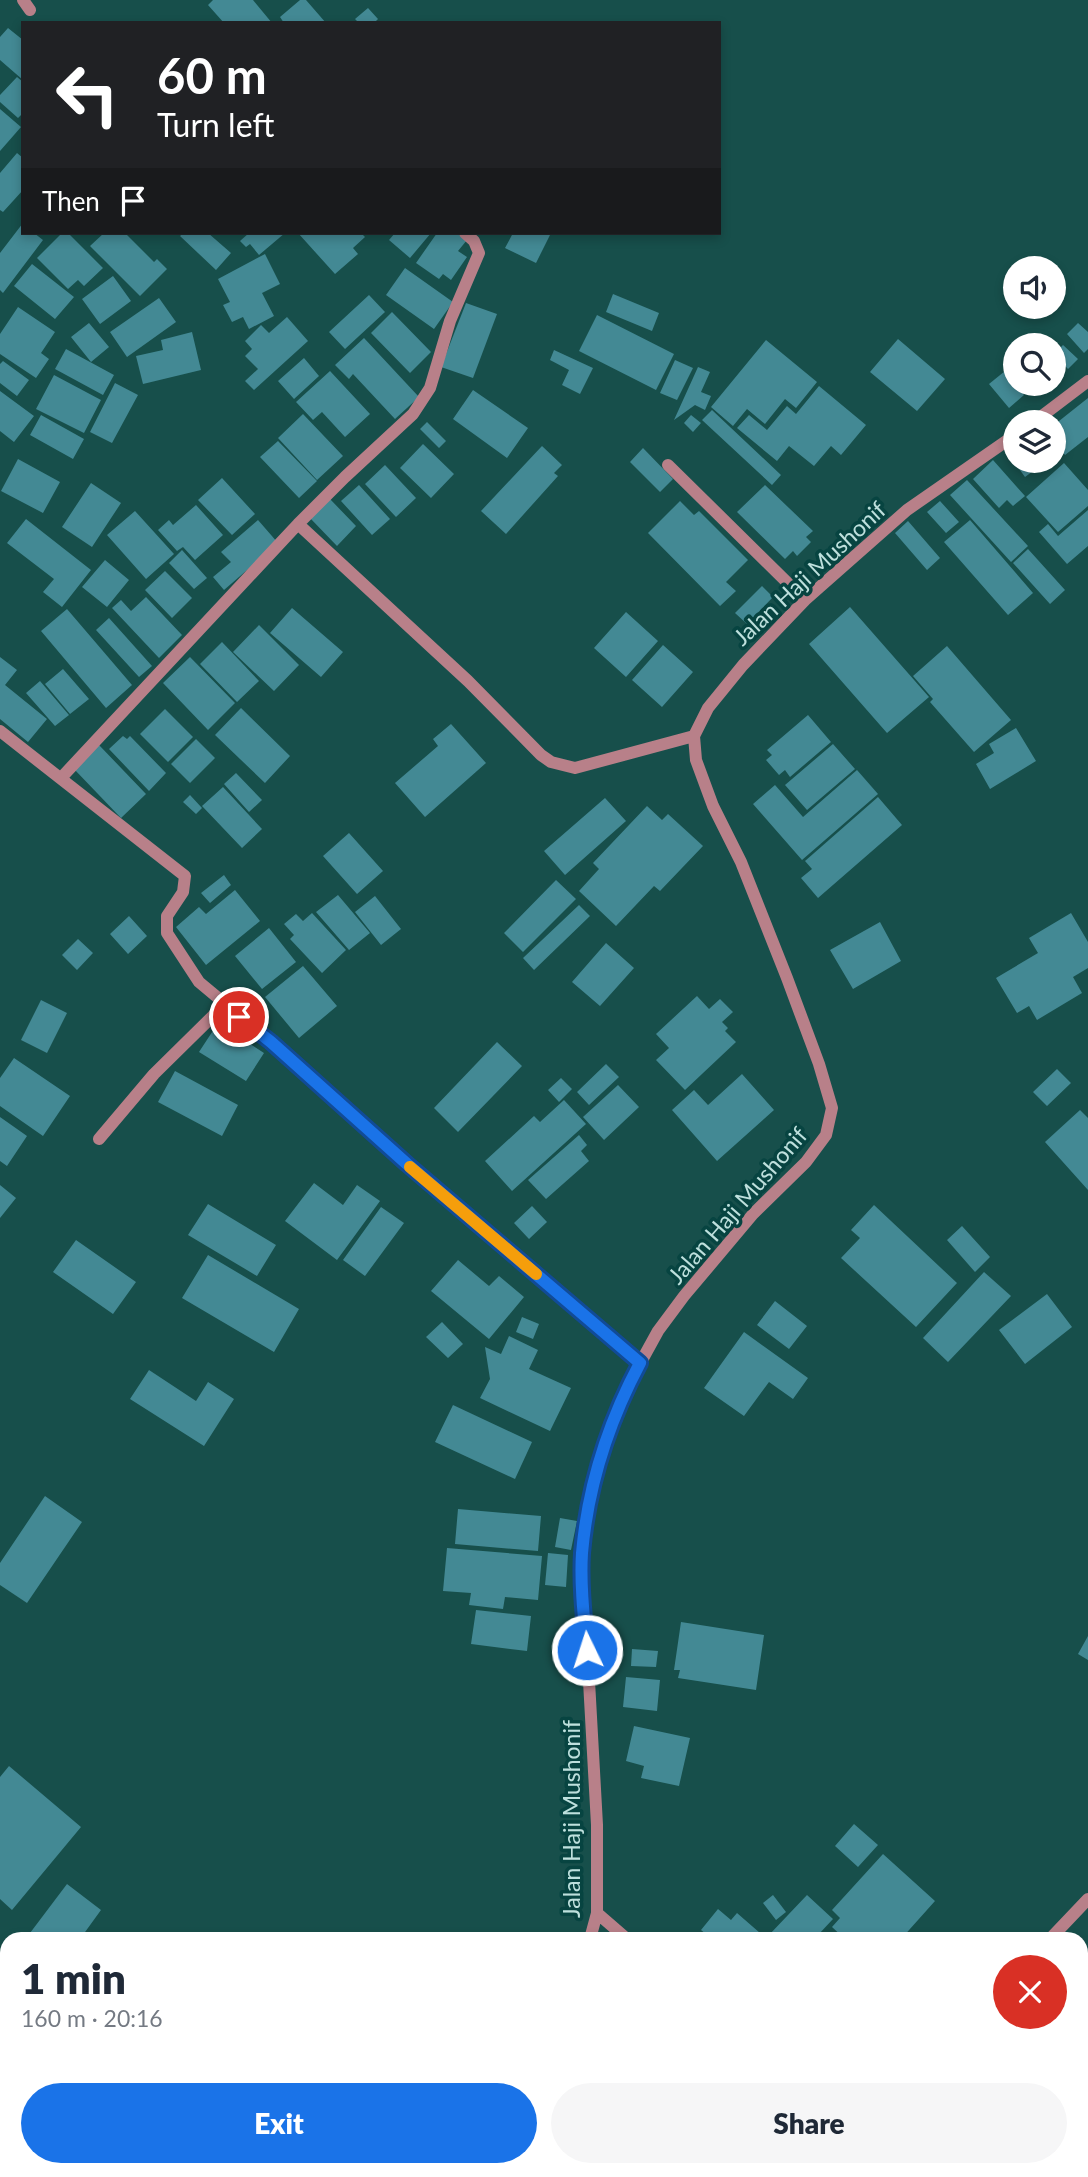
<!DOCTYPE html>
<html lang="en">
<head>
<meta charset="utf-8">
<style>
  body { margin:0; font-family:Lato,sans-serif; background:#f6f6f7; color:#1f2937; height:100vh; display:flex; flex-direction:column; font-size:26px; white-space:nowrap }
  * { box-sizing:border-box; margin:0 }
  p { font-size:23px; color:#747a83 }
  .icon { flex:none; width:38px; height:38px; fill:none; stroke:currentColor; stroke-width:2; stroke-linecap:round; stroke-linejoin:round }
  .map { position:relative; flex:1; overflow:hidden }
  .drawer { position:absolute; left:0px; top:1932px; width:1088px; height:245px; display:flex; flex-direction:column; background:#fff; border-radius:21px 21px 0 0; box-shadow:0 4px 10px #0003 }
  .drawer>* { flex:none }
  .hud { position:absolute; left:21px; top:21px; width:700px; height:214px; border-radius:0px; box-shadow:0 4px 10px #0003; background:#202124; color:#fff; overflow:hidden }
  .controls { position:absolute; left:1003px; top:256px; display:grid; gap:14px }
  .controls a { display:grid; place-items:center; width:63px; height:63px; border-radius:50%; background:#fff; box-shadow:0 4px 10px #0003; font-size:35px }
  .pin { position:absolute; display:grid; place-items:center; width:60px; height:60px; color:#fff; margin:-30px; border:4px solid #fff; border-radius:50%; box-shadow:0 2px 7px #0007 }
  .me { position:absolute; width:77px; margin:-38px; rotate:356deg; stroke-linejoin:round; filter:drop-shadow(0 0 5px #0008) }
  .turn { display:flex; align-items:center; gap:24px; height:147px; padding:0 21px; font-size:32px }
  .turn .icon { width:91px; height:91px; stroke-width:2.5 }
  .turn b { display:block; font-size:49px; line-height:60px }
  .then { display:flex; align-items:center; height:66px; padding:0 21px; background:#0003; gap:14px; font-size:26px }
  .round { display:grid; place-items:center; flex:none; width:74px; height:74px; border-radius:37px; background:#f6f6f7 }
  .summary { display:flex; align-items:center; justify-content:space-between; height:119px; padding:0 21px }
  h1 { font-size:42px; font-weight:800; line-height:52px }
  .primary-button { display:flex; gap:14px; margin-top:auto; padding:14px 21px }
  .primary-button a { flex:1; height:80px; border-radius:42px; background:#1a73e8; color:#fff; font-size:28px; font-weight:800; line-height:80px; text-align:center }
  .primary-button a+a { background:#f6f6f7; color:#1f2937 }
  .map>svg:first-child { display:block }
  .building { fill:#438994 }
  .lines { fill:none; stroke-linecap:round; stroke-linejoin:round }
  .minor { stroke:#b88089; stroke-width:12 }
  .route-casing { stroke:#114b97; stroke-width:18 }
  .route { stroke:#1a73e8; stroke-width:12 }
  .slow { stroke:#f59e0b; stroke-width:12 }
  .labels { text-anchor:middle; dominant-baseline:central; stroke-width:7; stroke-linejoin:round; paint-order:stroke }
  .street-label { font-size:23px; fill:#bee0dd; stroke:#074441 }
</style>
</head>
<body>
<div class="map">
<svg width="1088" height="2177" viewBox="0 0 1088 2177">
  <rect width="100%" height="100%" fill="#174f4b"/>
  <!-- building -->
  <path class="building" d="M213 0H253L272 23H224L208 5Z
    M300 0H306L326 23H284L280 17Z
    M368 8 378 19 374 23H359L355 19Z
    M8 28 23 40V80L0 60V37Z
    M17 77 23 82V113L18 118 0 102V95Z
    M0 109 21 127 0 151Z
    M17 153 23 158V190L3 212 0 210V173Z
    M23 223V233H34L43 240 3 293 0 290V253Z
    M62 233H68L103 268 84 286 78 280 68 289 37 258Z
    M104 233H125L154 262 157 259 167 269 140 296 90 246Z
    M183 233H208L231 253 216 270 180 236Z
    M249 233H285L259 255 250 244 246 247 240 241Z
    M298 233H361L365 237 353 248 358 254 335 274Z
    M395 233H431L410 258 389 240Z
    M437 233H456L467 240 458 251 467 257 451 280 443 274 439 279 416 263Z
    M513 233H551L536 263 505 248Z
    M265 254 280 284 262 293 274 316 249 329 243 317 232 322 223 305 230 302 218 279Z
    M32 264 74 297 55 319 14 286Z
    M405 268 453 302 434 329 386 295Z
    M113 276 131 301 100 324 82 299Z
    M613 294 659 313 652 331 606 312Z
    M369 295 385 312 345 349 329 332Z
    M159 298 176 322 127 357 110 332Z
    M466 303 497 314 473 378 441 367Z
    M18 307 55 332 41 353 49 359 36 378 0 354V334Z
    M392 312 431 352 410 373 371 333Z
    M597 315 674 354 656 390 579 351Z
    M287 317 308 341 254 390 245 381 258 369 245 356 252 349 245 341 261 325 269 333Z
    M89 323 109 347 91 362 71 337Z
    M1078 323 1088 332V349L1084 353 1067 334Z
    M192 332 201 370 143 384 136 356 163 350 161 340Z
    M364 338 419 397 395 419 353 374 349 379 335 365Z
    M898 339 945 379 917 411 870 372Z
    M766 340 817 382 796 408 785 399 765 424 747 409 733 426 711 407Z
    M1063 345 1078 359 1068 369 1054 354Z
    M66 349 114 375 103 395 55 369Z
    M554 350 593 368 580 394 562 385 569 370 550 360Z
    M304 358 319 376 294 399 278 381Z
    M675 360 693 368 677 400 660 393Z
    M3 361 29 380 17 396 0 383V364Z
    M698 367 710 372 701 392 711 396 705 410 695 405 674 420Z
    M330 371 370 414 345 437 322 412 313 420 296 402Z
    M1005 371 1024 395 1009 408 989 384Z
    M54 375 101 400 84 433 36 409Z
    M115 383 138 395 112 443 90 432Z
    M819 386 866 425 841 455 831 446 814 466 789 446 777 461 737 428 749 415 767 430 787 406 796 414Z
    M473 390 528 428 507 458 453 419Z
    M0 391 34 416 14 442 0 431Z
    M1088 398V437L1065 455 1054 439V425Z
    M712 410 781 475 772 485 702 420Z
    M303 414 343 456 317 480 278 438Z
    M41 415 84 439 73 459 30 435Z
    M691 415 701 423 693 432 684 423Z
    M427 422 446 441 439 448 420 429Z
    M278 441 317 481 299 498 260 457Z
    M423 444 454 474 431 498 400 468Z
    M542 446 562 465 554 473 558 476 506 534 481 511Z
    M643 448 673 479 660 492 630 462Z
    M1015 457V460H1048L1025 477 1012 459Z
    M18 459 60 482 43 513 1 491Z
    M993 460 1025 496 1013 506 1007 500 999 508 973 479Z
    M1064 463 1088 490V506L1058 532 1026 497Z
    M385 465 416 498 396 517 365 484Z
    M222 478 255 514 232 535 198 500Z
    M967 480 1028 546 1011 562 950 495Z
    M91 483 121 503 92 547 62 527Z
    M359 485 390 519 372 535 341 501Z
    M765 485 813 531 806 537 811 542 797 556 793 551 785 559 737 512Z
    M330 499 356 526 337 546 310 518Z
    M680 501 694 515 699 511 748 560 726 582 736 591 720 606 648 533Z
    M940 501 959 522 946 533 927 512Z
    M196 505 223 535 195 560 183 547 177 551 158 530 169 520 173 525Z
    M1088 510V546L1067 564 1039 532 1048 524 1058 536Z
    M135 511 174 554 146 579 107 535Z
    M26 519 91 570 62 607 43 592 54 579 7 543Z
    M258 520 278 543 224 590 213 577 231 562 221 552Z
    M970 520 1033 593 1008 615 944 542Z
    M908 521 940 558 927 570 895 533Z
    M1028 549 1065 590 1050 604 1013 563Z
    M182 550 207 578 194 589 169 563Z
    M105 560 129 580 107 607 82 587Z
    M165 571 192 598 172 618 145 590Z
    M762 586 773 597 747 624 735 613Z
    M146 597 182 635 159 658 112 608 121 600 131 611Z
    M850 607 929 697 887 733 809 644Z
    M292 608 343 652 321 677 270 633Z
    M67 609 132 685 106 708 41 631Z
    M626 612 658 641 626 677 594 648Z
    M109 618 152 666 139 677 96 630Z
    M259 625 299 665 274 691 233 652Z
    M222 642 259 681 237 702 200 664Z
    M663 645 693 672 662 707 632 680Z
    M947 646 1011 720 974 752 930 702 933 699 913 676Z
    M0 657 17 670 5 685 47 719 28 742 0 719Z
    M190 657 235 703 208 730 163 683Z
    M63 669 89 699 70 714 45 684Z
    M40 681 69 715 55 726 26 693Z
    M241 708 290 756 265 783 215 735Z
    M165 709 193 737 168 762 140 734Z
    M808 715 831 742 790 777 785 770 779 775 766 760 772 755 767 750Z
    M451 724 486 763 425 817 395 783 438 746 433 739Z
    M1016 728 1036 761 990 789 976 764 994 753 989 744Z
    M123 736 127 739 130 736 166 773 149 791 109 749Z
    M196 739 215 758 190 783 171 764Z
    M833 744 855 769 807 810 785 785Z
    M99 745 146 794 121 818 74 769Z
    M857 770 878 794 802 860 753 804 775 785 803 817Z
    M236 773 262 800 249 812 224 784Z
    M223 787 262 829 242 848 202 806Z
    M190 795 202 808 196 814 183 802Z
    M878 797 902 825 818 898 801 878 812 869 805 861Z
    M605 798 626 821 565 875 544 851Z
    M647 806 662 820 668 814 703 846 660 891 654 886 616 926 579 891 599 869 593 863Z
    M349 833 383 871 357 894 323 856Z
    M224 875 231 885 210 903 201 893Z
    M556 880 576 899 523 952 504 933Z
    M235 890 260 921 206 965 176 927 199 907 206 914Z
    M338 895 370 933 349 950 316 912Z
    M375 896 401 929 381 945 355 912Z
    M579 905 590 916 534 970 523 958Z
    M312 913 346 950 322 973 290 939 294 935 284 924 296 914 303 921Z
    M1071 913 1088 942V968L1073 977 1082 993 1037 1020 1029 1006 1017 1013 996 978 1038 953 1029 938Z
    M129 916 147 936 128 954 110 934Z
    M880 922 901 961 853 989 830 950Z
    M269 928 296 962 262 989 235 956Z
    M78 939 93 953 77 970 62 955Z
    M606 943 634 968 600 1006 572 982Z
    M303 966 337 1006 299 1038 265 997Z
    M697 996 709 1009 720 999 733 1012 722 1022 728 1028 725 1031 736 1042 685 1090 656 1060 669 1048 656 1034Z
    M41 1000 67 1013 47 1053 21 1040Z
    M218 1023 264 1053 246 1081 199 1052Z
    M497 1042 522 1066 458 1132 434 1108Z
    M14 1058 70 1096 43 1136 0 1106V1078Z
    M606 1064 619 1077 589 1105 577 1092Z
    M1057 1069 1071 1083 1047 1106 1033 1092Z
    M175 1071 238 1105 222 1136 158 1102Z
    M742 1074 774 1110 717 1161 672 1110 694 1090 708 1105Z
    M561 1078 572 1089 559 1102 548 1090Z
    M618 1085 639 1107 604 1140 583 1117Z
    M564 1100 586 1124 512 1191 485 1161 534 1116 540 1122Z
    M1080 1110 1088 1118V1190L1045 1142Z
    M0 1117 27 1136 7 1166 0 1161Z
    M579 1135 587 1145 581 1151 589 1161 546 1199 528 1180Z
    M314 1183 343 1205 357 1185 380 1201 337 1260 285 1221Z
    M0 1185 16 1198 0 1218Z
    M208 1204 276 1245 257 1276 188 1235Z
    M874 1205 957 1283 916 1327 841 1258 860 1238 851 1230Z
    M532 1206 547 1222 529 1239 514 1223Z
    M381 1207 404 1223 365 1276 343 1260Z
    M962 1226 990 1257 975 1272 947 1240Z
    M76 1240 136 1282 113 1314 53 1272Z
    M208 1255 299 1309 274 1352 182 1298Z
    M458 1260 489 1286 499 1276 524 1297 489 1339 431 1291Z
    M984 1272 1011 1296 948 1362 923 1338Z
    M1047 1294 1072 1327 1025 1364 999 1330Z
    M775 1301 807 1326 789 1349 757 1325Z
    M522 1317 539 1324 533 1339 516 1332Z
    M442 1322 463 1344 448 1358 426 1337Z
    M744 1332 808 1378 793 1399 769 1382 744 1416 704 1388Z
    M509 1336 538 1350 529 1369 571 1388 550 1431 480 1398 490 1379 485 1347 501 1354Z
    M149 1370 196 1401 208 1382 234 1399 204 1446 130 1399Z
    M453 1405 532 1442 515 1479 435 1442Z
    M45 1496 82 1522 27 1603 0 1585V1563Z
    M458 1509 541 1516 538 1551 455 1544Z
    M560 1518 577 1521 571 1550 555 1547Z
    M447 1548 542 1556 538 1600 505 1597 503 1609 469 1605 471 1593 443 1591Z
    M548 1553 568 1555 566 1587 545 1585Z
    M476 1610 531 1616 527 1651 471 1644Z
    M681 1622 764 1635 756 1690 678 1678 680 1670H674Z
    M1088 1636V1660L1078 1654Z
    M632 1649 658 1651 656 1667 631 1666Z
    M626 1677 660 1680 657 1711 623 1707Z
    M634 1726 690 1738 679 1786 641 1778 644 1766 626 1761Z
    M9 1766 81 1827 12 1910 0 1899V1777Z
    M854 1824 878 1845 858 1867 835 1846Z
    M883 1854 935 1901 901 1939H845L832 1927 840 1918 832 1910Z
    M67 1884 101 1910 80 1939H31L27 1937Z
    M773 1895 786 1912 776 1920 763 1903Z
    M807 1895 833 1919 818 1935 822 1939H774L769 1935Z
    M718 1909 731 1920 737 1913 767 1939H712L701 1930Z
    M1082 2084 1088 2090V2177H1067L1060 2170H1082Z"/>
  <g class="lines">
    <!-- minor -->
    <path class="minor" d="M23 0 30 10
      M1034 422 1088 381
      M668 465 805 600
      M298 524 468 681 541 755 551 762 575 768 694 736
      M0 731 185 876 183 892 167 916V933L199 982 271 1042 407 1164 640 1363
      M61 778 298 524 345 477 413 414 430 388 450 321 479 253 474 241 465 233
      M99 1139 154 1074 224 1005
      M597 1913 627 1939
      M590 1939 597 1913V1825L582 1555 596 1468 619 1402 658 1331 684 1296 753 1214 806 1162 826 1135 832 1108 819 1064 787 978 741 862 713 806 696 760 694 736 708 708 743 665 805 600 907 510 1015 435
      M1050 1939 1088 1899
      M512 2177 516 2170
      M809 2177 815 2170"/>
  </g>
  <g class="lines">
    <!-- route casing -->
    <g class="route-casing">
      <path id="route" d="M239 1017 271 1042 407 1164 640 1363C608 1423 588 1485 582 1553 580 1584 584 1619 587 1650"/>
    </g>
    <!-- route -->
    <use href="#route" class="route"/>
    <!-- slow -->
    <path class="slow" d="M410 1167 536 1274"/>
  </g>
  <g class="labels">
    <!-- street labels -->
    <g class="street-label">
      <text transform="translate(809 573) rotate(-43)">Jalan Haji Mushonif</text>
      <text transform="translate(737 1205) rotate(-49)">Jalan Haji Mushonif</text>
      <text transform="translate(571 1819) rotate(-90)">Jalan Haji Mushonif</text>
    </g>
  </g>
</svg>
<div class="controls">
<a><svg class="icon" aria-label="sound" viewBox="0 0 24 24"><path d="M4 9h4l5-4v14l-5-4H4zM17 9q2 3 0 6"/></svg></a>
<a><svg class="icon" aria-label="search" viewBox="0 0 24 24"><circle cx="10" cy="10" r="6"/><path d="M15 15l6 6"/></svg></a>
<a><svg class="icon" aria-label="layers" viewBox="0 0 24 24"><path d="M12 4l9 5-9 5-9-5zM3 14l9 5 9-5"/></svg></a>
</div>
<div class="pin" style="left:239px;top:1017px;background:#d93025"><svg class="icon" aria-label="arrive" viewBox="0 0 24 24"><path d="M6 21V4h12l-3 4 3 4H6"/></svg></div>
<svg class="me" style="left:587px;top:1650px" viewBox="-20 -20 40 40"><circle r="17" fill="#1a73e8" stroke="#fff" stroke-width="3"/><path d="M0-11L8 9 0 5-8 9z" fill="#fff"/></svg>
<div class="hud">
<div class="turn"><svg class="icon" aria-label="left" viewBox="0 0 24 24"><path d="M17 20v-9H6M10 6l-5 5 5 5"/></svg><div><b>60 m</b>Turn left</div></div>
<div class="then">Then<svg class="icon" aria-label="arrive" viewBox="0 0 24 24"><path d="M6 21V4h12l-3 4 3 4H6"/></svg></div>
</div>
<section class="drawer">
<div class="summary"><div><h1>1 min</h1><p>160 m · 20:16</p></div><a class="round" style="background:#d93025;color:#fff"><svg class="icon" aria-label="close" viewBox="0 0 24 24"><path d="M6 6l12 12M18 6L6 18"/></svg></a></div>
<div class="primary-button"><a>Exit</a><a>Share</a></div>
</section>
</div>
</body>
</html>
